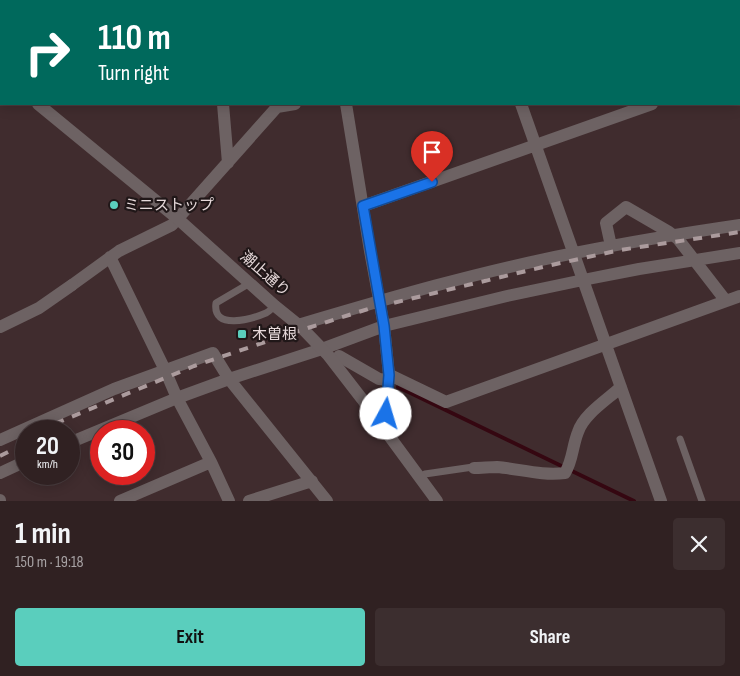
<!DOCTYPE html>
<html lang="en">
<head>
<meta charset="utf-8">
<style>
  body { margin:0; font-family:"Sofia Sans Condensed","Noto Sans JP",sans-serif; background:#3c2e2f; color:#f1f3f6; height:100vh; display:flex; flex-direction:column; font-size:19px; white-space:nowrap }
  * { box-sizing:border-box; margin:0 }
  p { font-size:16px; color:#a8a3a5 }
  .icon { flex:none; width:28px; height:28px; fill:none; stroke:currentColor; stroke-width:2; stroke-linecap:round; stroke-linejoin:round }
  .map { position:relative; height:501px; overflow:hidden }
  .side { display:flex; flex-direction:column; background:#302122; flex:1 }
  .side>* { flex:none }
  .top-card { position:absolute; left:0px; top:0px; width:740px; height:105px; box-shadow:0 2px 12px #0003,0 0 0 1px #4b3e40; background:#00695c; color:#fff; overflow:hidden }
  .speed { position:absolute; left:15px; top:420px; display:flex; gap:10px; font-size:25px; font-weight:700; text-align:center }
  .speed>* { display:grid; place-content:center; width:65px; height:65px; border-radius:50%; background:#302122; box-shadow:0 2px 12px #0003,0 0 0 1px #4b3e40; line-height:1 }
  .speed small { font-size:12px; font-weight:400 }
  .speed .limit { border:8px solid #d22; background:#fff; color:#111 }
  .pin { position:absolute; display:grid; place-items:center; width:42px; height:42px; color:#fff; margin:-51px -21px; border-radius:50% 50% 50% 0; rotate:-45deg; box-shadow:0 0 5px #0007 }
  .pin .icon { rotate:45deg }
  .me { position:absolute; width:55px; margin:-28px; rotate:6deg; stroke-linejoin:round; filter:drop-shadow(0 0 4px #0008) }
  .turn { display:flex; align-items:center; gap:18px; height:105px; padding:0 15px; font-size:22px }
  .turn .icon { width:65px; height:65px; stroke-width:2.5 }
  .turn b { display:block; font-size:35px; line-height:42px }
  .round { display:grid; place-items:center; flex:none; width:52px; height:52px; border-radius:5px; background:#3c2e2f }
  .summary { display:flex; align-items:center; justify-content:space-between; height:85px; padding:0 15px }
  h1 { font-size:30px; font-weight:700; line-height:38px }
  .cta { display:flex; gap:10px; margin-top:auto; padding:10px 15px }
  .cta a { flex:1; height:58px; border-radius:5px; background:#5acebd; color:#111; font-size:20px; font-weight:700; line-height:58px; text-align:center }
  .cta a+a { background:#3c2e2f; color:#f1f3f6 }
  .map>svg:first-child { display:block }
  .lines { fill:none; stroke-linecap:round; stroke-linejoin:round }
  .stream { stroke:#350711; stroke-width:4 }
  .building { fill:#3d5551; stroke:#708a85 }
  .service { stroke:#6d6263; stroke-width:7 }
  .minor { stroke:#6d6263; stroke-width:12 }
  .tertiary { stroke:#6d6263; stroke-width:12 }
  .rail { stroke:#ab9b9d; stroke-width:4; stroke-dasharray:9 9; stroke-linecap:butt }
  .route-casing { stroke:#114b97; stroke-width:12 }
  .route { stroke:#1a73e8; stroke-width:9 }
  .poi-dot { fill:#5acebd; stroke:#201718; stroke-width:2 }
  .labels { text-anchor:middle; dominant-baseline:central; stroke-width:4.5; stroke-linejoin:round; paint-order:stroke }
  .poi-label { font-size:15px; fill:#e6d9da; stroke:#201718; text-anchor:start }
  .street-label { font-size:15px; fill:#e6d9da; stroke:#201718 }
</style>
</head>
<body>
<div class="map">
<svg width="740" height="501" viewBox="0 0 740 501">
  <rect width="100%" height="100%" fill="#402c2e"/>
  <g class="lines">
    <!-- stream -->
    <path class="stream" d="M398 387 634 501"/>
  </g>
  <!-- building -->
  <path class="building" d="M3 0H204L205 1H3Z
    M0 4 1 6V48L0 49Z"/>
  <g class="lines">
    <!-- service -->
    <path class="service" d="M250 283 216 303C212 331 252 319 266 313 270 311 272 308 275 306
      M680 439 702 501
      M420 478 425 474 473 467 474 468"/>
    <!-- minor -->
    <path class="minor" d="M213 0 214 1
      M330 0 331 1
      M705 0 706 1
      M486 1 488 0
      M739 35 740 37
      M739 73H740
      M223 104 228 163
      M346 104 370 251 384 326 389 375 386 414 378 421
      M521 104 661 501
      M363 206 652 104
      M611 246 606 223 626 207 669 232 678 239 726 301
      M110 257 165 370 177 398 211 462 229 501
      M72 285 119 251 172 225 277 107 295 104
      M298 325C389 298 481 271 575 253 630 242 685 233 740 225
      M339 356 379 379 389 380
      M389 375 392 376 446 402 740 296
      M0 440 114 389 213 353 229 379 327 501
      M69 443 177 398 229 379 322 349 384 326 507 296 583 280 639 269 740 253
      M474 468C481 468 490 467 497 467 520 469 542 476 565 473 573 460 572 447 578 432 584 414 607 400 621 387
      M0 473 26 461
      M0 500V501
      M120 501 211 462
      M249 501 312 481"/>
    <!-- tertiary -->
    <path class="tertiary" d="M0 73 1 74
      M38 104 178 219 275 306 301 327 328 355 362 399 437 501
      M0 327 39 308 72 285"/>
    <!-- rail -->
    <path class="rail" d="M39 431 59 422 194 366 292 333 368 309 547 266 620 250 740 232
      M0 456 26 443"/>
  </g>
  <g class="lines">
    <!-- route casing -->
    <g class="route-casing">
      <path id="route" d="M386 414 389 375 384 326 363 206 432 182"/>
    </g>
    <!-- route -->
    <use href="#route" class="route"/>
  </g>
  <!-- markers -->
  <g class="poi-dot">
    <circle cx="114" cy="205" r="5"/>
    <rect x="237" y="329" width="10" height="10" rx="2.5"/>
  </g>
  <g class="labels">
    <!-- poi labels -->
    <g class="poi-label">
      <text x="124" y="205">ミニストップ</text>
      <text x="252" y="334">木曽根</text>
    </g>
    <!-- street labels -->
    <g class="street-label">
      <text transform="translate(265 274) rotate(41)">潮止通り</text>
    </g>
  </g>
</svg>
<div class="speed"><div>20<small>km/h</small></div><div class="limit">30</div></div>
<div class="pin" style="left:432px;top:182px;background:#d93025"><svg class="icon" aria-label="arrive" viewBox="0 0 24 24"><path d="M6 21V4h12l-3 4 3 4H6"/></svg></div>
<svg class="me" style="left:386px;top:414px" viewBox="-20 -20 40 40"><circle r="19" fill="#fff"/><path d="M0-13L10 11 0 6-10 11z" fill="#1a73e8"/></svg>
<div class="top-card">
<div class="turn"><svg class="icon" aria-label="right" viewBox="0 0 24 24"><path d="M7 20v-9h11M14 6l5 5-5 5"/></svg><div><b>110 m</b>Turn right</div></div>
</div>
</div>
<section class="side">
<div class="summary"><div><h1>1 min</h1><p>150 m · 19:18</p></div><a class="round"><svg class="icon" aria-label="close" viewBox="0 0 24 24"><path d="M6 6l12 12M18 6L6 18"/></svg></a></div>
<div class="cta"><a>Exit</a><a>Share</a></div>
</section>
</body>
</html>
